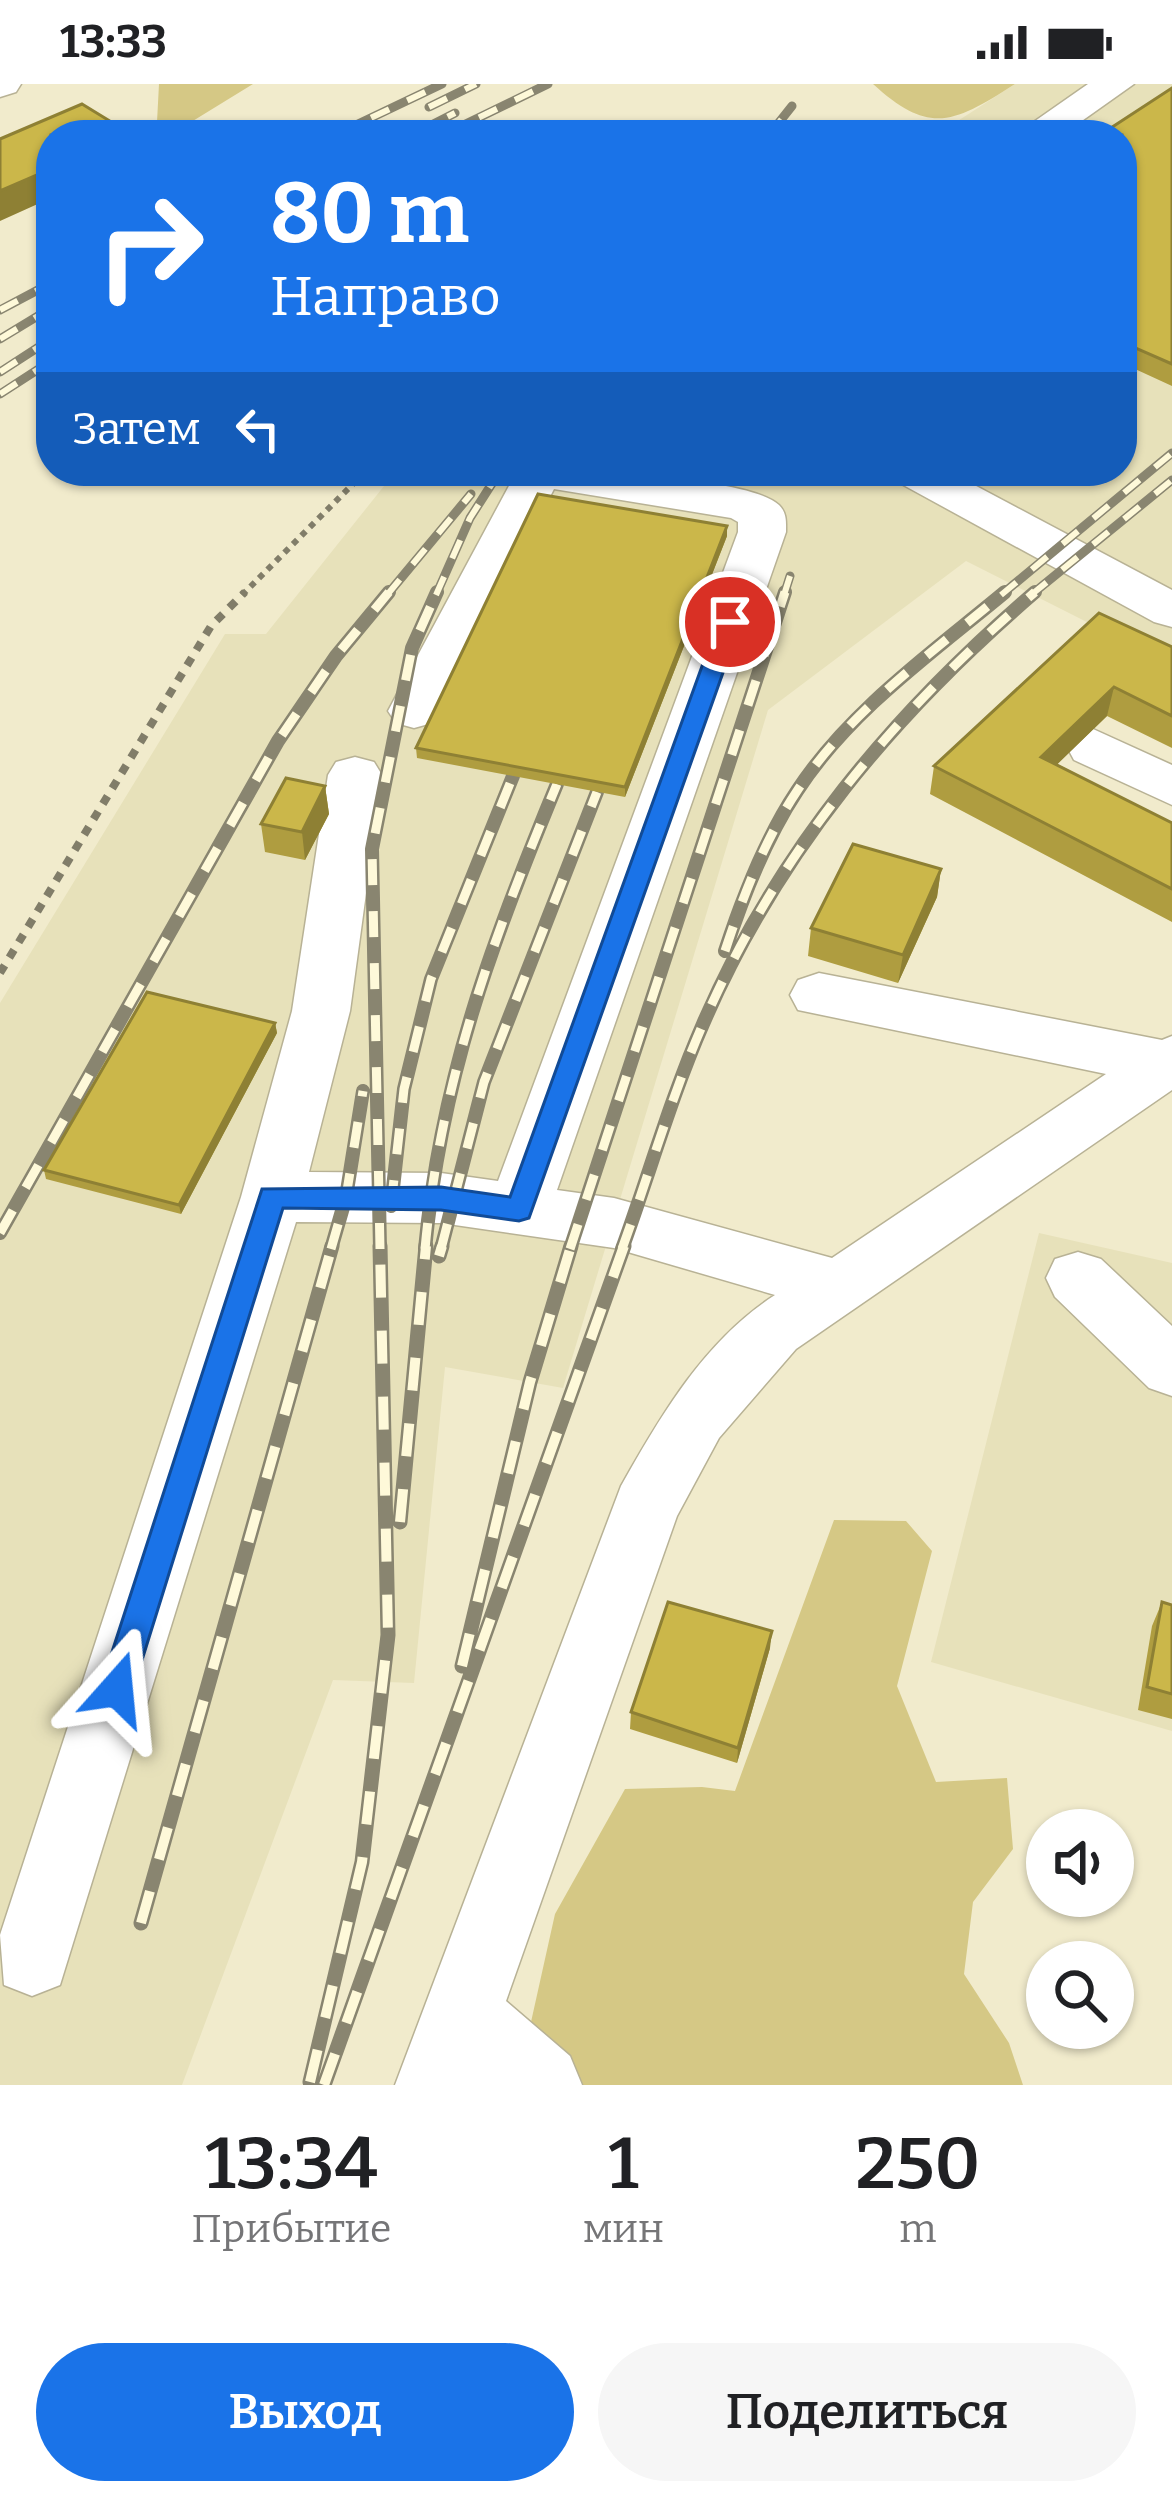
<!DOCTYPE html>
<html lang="ru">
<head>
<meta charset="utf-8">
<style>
  body { margin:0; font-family:Bitter,serif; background:#f6f6f6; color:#202124; height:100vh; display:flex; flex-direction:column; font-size:45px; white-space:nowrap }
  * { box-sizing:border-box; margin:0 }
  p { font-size:39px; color:#757577 }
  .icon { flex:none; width:66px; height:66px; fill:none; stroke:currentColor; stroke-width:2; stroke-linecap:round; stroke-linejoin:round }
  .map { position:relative; height:2001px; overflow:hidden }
  .details { display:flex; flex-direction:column; background:#fff; flex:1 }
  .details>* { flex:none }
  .banner { position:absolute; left:36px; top:36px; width:1101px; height:366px; border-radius:48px; box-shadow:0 3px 9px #0004; background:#1a73e8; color:#fff; overflow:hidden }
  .tools { position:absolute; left:1026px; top:1725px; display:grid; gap:24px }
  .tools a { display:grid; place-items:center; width:108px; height:108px; border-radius:50%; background:#fff; box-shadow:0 3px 9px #0004; font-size:60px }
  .pin { position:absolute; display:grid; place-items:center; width:102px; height:102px; color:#fff; margin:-51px; border:6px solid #fff; border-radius:50%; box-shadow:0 3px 12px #0007 }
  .me { position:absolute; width:132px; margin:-66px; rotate:18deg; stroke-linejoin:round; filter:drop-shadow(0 0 9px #0008) }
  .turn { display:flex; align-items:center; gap:42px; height:252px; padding:0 36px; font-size:54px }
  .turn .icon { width:156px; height:156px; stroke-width:2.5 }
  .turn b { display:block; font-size:84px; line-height:102px }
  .then { display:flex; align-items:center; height:114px; padding:0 36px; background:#0003; gap:24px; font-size:45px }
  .eta { display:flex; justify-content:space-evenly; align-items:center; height:204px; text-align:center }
  .eta b { font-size:72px; font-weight:600; line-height:84px }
  .primary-button { display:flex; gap:24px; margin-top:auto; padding:24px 36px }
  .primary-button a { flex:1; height:138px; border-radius:72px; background:#1a73e8; color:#fff; font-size:48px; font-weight:600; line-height:138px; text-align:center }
  .primary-button a+a { background:#f6f6f6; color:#202124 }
  .status { display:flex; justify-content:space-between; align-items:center; height:84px; padding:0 60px; background:#fff; direction:ltr }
  .status svg { height:33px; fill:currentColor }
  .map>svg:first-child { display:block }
  .built { fill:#e7e1ba }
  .green { fill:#d5c885 }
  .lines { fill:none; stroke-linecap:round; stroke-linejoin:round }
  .minor-casing { stroke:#b8b295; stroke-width:3 }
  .path-far1 { stroke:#817d69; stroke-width:6; stroke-dasharray:6 6; stroke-linecap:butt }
  .path { stroke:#817d69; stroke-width:8; stroke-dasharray:9 9; stroke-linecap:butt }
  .minor { fill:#fff; fill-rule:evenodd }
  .rail-far2-casing { stroke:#898570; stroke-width:9 }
  .rail-far1-casing { stroke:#898570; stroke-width:14 }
  .rail-casing { stroke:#898570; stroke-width:15 }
  .rail-far2 { stroke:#fef9d9; stroke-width:6; stroke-dasharray:20; stroke-linecap:butt }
  .rail-far1 { stroke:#fef9d9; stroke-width:9; stroke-dasharray:26; stroke-linecap:butt }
  .rail { stroke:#fef9d9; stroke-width:10; stroke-dasharray:33; stroke-linecap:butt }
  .wall { fill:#af9d40 }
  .shaded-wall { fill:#8e8034 }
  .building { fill:#cbb74a; stroke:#8e8034; stroke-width:3 }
  .route { fill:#1a73e8; stroke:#114b97; stroke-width:3 }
</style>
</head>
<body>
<div class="status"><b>13:33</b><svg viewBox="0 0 49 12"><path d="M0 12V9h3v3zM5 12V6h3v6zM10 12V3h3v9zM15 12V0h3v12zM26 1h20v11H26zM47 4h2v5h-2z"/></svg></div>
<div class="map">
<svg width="1172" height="2001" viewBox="0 0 1172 2001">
  <rect width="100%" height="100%" fill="#f1ebcc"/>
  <!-- built -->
  <path class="built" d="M1015 0H1172V581L966 477 768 626 563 1304 445 1283 414 1599 333 1596 182 2001H0V919L225 550H266L396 387H1122V51H936Z
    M1039 1149 1172 1179V1647L931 1578Z"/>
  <!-- green -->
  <path class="green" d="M159 0H253L170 51 157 38Z
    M873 0H1015C954 39 930 52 873 0Z
    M834 1436 906 1437 932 1467 897 1602 936 1698 1007 1694 1013 1765 973 1818 964 1890 1009 1959 1023 2001H517L555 1830 625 1705 702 1703 735 1707Z"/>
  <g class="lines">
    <!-- minor casing -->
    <g class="minor-casing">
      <path id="minor" d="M0 0H21L16 8 0 13Z
        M1088 0H1134L1062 51H1015Z
        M517 387C566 387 746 391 779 421 787 429 786 438 786 448L557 1106 614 1114 832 1174 1106 990 798 926 790 911 798 896 819 889 1162 956 1172 952V1006L796 1265 719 1354 677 1432 506 1917 570 1972 582 2001H395L621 1402C661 1331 705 1256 775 1211L614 1164 441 1139 296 1138 60 1901 32 1912 4 1901 0 1851 241 1113 292 927 328 691 336 678 355 673 374 678 382 691 350 927 309 1088 441 1089 498 1097 738 448V438L731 434 554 405 432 639 414 644 396 639 388 627Z
        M890 387H948L1172 506V543L1154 538 896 397Z
        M1093 645 1172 681V721L1074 676 1067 663 1074 650Z
        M1078 1168 1101 1175 1172 1242V1312L1149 1304 1055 1213 1046 1194 1055 1175Z"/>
    </g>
    <!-- path-far1 -->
    <path class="path-far1" d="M242 511 366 387"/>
    <!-- path -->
    <path class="path" d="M0 889 211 542 245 508"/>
    <!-- minor -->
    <use href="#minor" class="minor"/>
    <!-- rail-far2 casing -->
    <g class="rail-far2-casing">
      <path id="rail-far2" d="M429 23 476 0
        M335 51 442 0
        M412 51 455 29
        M443 51 548 0
        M769 51 792 22
        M0 226 51 199
        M0 255 51 224
        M0 288 51 255
        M0 310 51 277
        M387 511 471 410
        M436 511 470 434 500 387
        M784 511 790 492
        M1001 511 1172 369
        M1031 511 1172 396"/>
    </g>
    <!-- rail-far1 casing -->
    <g class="rail-far1-casing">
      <path id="rail-far1" d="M725 867C743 812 765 755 797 707 849 627 933 568 1005 508
        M391 1122 404 1005 431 895 513 692
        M0 1149 278 657 336 572 389 508
        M331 1165 346 1113 363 1007
        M380 1165 372 765 412 564 437 508
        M425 1165C441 994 492 857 557 700
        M441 1165 484 998 597 708
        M570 1165 785 508
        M622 1165C649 1091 671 1013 703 940 777 768 894 629 1035 508"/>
    </g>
    <!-- rail casing -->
    <g class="rail-casing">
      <path id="rail" d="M439 1172 442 1162
        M400 1438 426 1162
        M462 1582 530 1298 571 1162
        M141 1839 332 1162
        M310 1998 362 1778 388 1551 380 1162
        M324 2001 624 1162"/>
    </g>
    <!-- rail-far2 -->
    <use href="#rail-far2" class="rail-far2"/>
    <!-- rail-far1 -->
    <use href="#rail-far1" class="rail-far1"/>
    <!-- rail -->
    <use href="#rail" class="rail"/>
  </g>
  <!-- wall -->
  <path class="wall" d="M1172 4V302L1122 279V51Z
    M727 442V452L625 713 417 674 416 664Z
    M1172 563V664L1107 632 1057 680 1172 739V838L930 710 934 682Z
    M325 702 329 730 305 776 265 768 261 740Z
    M941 785 937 813 898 899 808 872 811 844Z
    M275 939 277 949 181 1130 46 1095 44 1086Z
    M1162 1518 1172 1521V1635L1138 1626 1152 1542Z
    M770 1564 737 1679 630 1645 631 1628Z"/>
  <!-- shaded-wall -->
  <path class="shaded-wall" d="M51 85V114L0 137V107Z
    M727 442V452L625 713V703Z
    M1114 603 1107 632 1036 701 1041 673Z
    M325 702 329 730 305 776 302 748Z
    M941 785 937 813 898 899 903 871Z
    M275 939 277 949 181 1130 179 1121Z
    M772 1547 770 1564 737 1679 738 1664Z"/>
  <!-- building -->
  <path class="building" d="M1172 4V280L1122 258V51H1100Z
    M82 20 131 50 51 51V85L0 107V55Z
    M538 410 727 442 625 703 416 664Z
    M1099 529 1172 563V632L1114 603 1041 673 1172 739V805L934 682Z
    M286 694 325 702 302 748 261 740Z
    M853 760 941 785 903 871 811 844Z
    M147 908 275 939 179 1121 44 1086Z
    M668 1518 772 1547 738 1664 631 1628Z
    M1162 1518 1172 1521V1610L1147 1603Z"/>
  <!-- route -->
  <path class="route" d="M730 531 741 538 529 1134 519 1137 441 1126 283 1124 133 1605 128 1616 117 1620 105 1616 100 1605 262 1105 441 1103 510 1113 718 538Z"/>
</svg>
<div class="tools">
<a><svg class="icon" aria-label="sound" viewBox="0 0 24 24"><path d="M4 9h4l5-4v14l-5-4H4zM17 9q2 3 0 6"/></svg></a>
<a><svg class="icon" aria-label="search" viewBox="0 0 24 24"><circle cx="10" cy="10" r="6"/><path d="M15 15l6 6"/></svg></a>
</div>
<div class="pin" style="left:730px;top:538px;background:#d93025"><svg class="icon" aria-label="arrive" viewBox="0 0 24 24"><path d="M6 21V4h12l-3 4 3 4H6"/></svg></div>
<svg class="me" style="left:117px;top:1605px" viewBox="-20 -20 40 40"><path d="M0-17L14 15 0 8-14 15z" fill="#1a73e8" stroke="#fff" stroke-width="4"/></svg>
<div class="banner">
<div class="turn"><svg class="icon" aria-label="right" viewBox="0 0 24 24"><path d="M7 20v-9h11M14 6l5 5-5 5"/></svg><div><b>80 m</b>Направо</div></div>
<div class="then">Затем<svg class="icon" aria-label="left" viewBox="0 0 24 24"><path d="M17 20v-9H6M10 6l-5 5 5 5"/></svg></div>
</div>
</div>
<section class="details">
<div class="eta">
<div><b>13:34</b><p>Прибытие</p></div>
<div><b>1</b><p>мин</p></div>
<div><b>250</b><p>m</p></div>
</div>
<div class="primary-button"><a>Выход</a><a>Поделиться</a></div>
</section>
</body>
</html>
